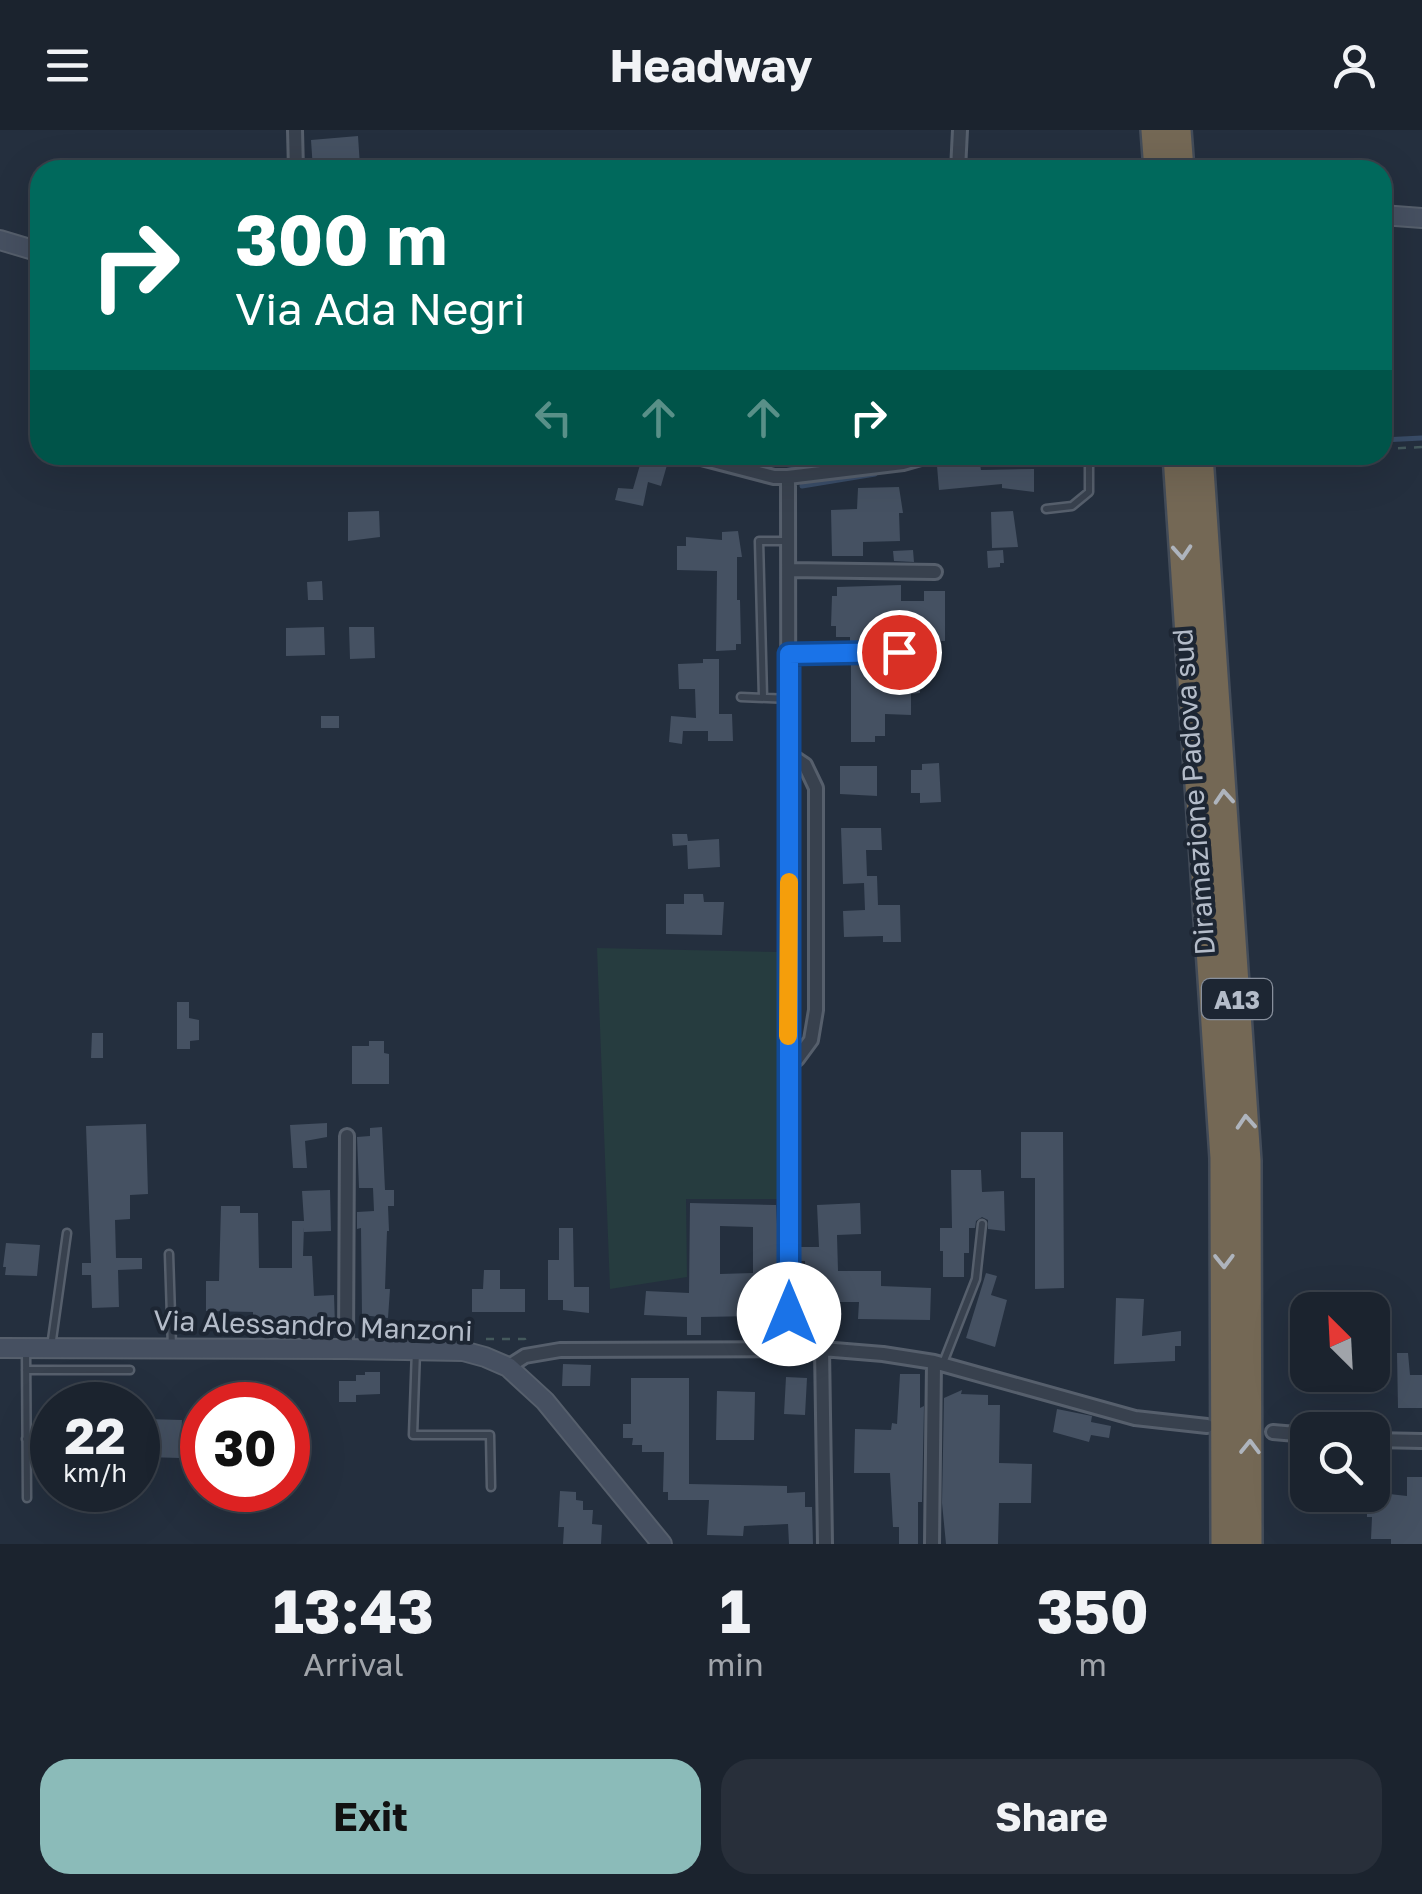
<!DOCTYPE html>
<html lang="en">
<head>
<meta charset="utf-8">
<style>
  body { margin:0; font-family:"Golos Text",sans-serif; background:#282f3a; color:#f1f3f6; height:100vh; display:flex; flex-direction:column; font-size:38px; white-space:nowrap }
  * { box-sizing:border-box; margin:0 }
  p { font-size:32px; color:#a0a4aa }
  .icon { flex:none; width:55px; height:55px; fill:none; stroke:currentColor; stroke-width:2; stroke-linecap:round; stroke-linejoin:round }
  .map { position:relative; height:1414px; overflow:hidden }
  .sheet { display:flex; flex-direction:column; background:#1b232e; flex:1 }
  .sheet>* { flex:none }
  .guide { position:absolute; left:30px; top:30px; width:1362px; height:305px; border-radius:30px; box-shadow:0 10px 40px #0002,0 0 0 2px #39404a; background:#00695c; color:#fff; overflow:hidden }
  .needle { width:65px; rotate:336deg }
  .buttons { position:absolute; left:1290px; top:1162px; display:grid; gap:20px }
  .buttons a { display:grid; place-items:center; width:100px; height:100px; border-radius:20px; background:#1b232e; box-shadow:0 10px 40px #0002,0 0 0 2px #39404a; font-size:50px }
  .speed { position:absolute; left:30px; top:1252px; display:flex; gap:20px; font-size:50px; font-weight:700; text-align:center }
  .speed>* { display:grid; place-content:center; width:130px; height:130px; border-radius:50%; background:#1b232e; box-shadow:0 10px 40px #0002,0 0 0 2px #39404a; line-height:1 }
  .speed small { font-size:25px; font-weight:400 }
  .speed .limit { border:15px solid #d22; background:#fff; color:#111 }
  .pin { position:absolute; display:grid; place-items:center; width:85px; height:85px; color:#fff; margin:-42px; border:5px solid #fff; border-radius:50%; box-shadow:0 2px 10px #0007 }
  .me { position:absolute; width:110px; margin:-55px; rotate:0deg; stroke-linejoin:round; filter:drop-shadow(0 0 8px #0008) }
  .turn { display:flex; align-items:center; gap:35px; height:210px; padding:0 40px; font-size:45px }
  .turn .icon { width:130px; height:130px; stroke-width:2.5 }
  .turn b { display:block; font-size:70px; line-height:85px }
  .lanes { display:flex; align-items:center; height:95px; padding:0 40px; background:#0003; justify-content:center; gap:50px; direction:ltr }
  .lanes .off { opacity:.35 }
  .eta { display:flex; justify-content:space-evenly; align-items:center; height:170px; text-align:center }
  .eta b { font-size:60px; font-weight:700; line-height:70px }
  .action { display:flex; gap:20px; margin-top:auto; padding:20px 40px }
  .action a { flex:1; height:115px; border-radius:30px; background:#8bbbb9; color:#111; font-size:40px; font-weight:700; line-height:115px; text-align:center }
  .action a+a { background:#282f3a; color:#f1f3f6 }
  header { display:flex; justify-content:space-between; align-items:center; height:130px; padding:0 40px; background:#1b232e; font-size:45px; font-weight:700 }
  .map>svg:first-child { display:block }
  .green { fill:#263c3f }
  .lines { fill:none; stroke-linecap:round; stroke-linejoin:round }
  .stream { stroke:#394c67; stroke-width:5 }
  .building { fill:#455162; fill-rule:evenodd }
  .lane-casing { stroke:#565f6c; stroke-width:11 }
  .street-casing { stroke:#565f6c; stroke-width:18 }
  .secondary-casing { stroke:#565f6c; stroke-width:22 }
  .highway-casing { stroke:#434c59; stroke-width:30 }
  .path { stroke:#44595c; stroke-width:2.5; stroke-dasharray:8 8; stroke-linecap:butt }
  .lane { stroke:#38414e; stroke-width:6 }
  .street { stroke:#38414e; stroke-width:12 }
  .secondary { stroke:#465061; stroke-width:18 }
  .highway { stroke:#746855; stroke-width:25 }
  .oneway { stroke:#aeb4bd }
  .route-casing { stroke:#114b97; stroke-width:25 }
  .route { stroke:#1a73e8; stroke-width:18 }
  .slow { stroke:#f59e0b; stroke-width:18 }
  .labels { text-anchor:middle; dominant-baseline:central; stroke-width:8; stroke-linejoin:round; paint-order:stroke }
  .shield { fill:#1d2633; stroke:#878f9c; stroke-width:2.5 }
  .shield-label { font-size:25px; font-weight:bold; fill:#b4bcc9 }
  .street-label { font-size:28px; fill:#b4bcc9; stroke:#1d2633 }
</style>
</head>
<body>
<header><svg class="icon" aria-label="menu" viewBox="0 0 24 24"><path d="M4 6h16M4 12h16M4 18h16"/></svg>Headway<svg class="icon" aria-label="person" viewBox="0 0 24 24"><circle cx="12" cy="8" r="4"/><path d="M4 21q1-7 8-7t8 7"/></svg></header>
<div class="map">
<svg width="1422" height="1414" viewBox="0 0 1422 1414">
  <rect width="100%" height="100%" fill="#242f3e"/>
  <!-- green -->
  <path class="green" d="M597 818 778 822 779 1069H686L687 1147 610 1159Z"/>
  <g class="lines">
    <!-- stream -->
    <path class="stream" d="M1382 310 1422 308
      M731 325 801 337
      M1052 328 1081 325
      M802 356 875 344"/>
  </g>
  <!-- building -->
  <path class="building" d="M358 6 360 36 313 40 311 10Z
    M642 328 667 335 661 356 648 352 643 376 615 370 618 358 633 359Z
    M980 334 981 340 1034 339V362L1002 358V354L939 360 937 336Z
    M899 357 903 383H899L900 411 863 412V426H832L831 380 857 379 858 358Z
    M379 381 380 407 348 411V382Z
    M1013 381 1018 417 992 418 991 382Z
    M738 401 742 427H737V470H740L741 514H736V520L716 521 717 441 677 440V416H686V407L722 410V402Z
    M913 420 914 432 894 431 893 421Z
    M1003 420 1004 433H1000V437L988 438 987 421Z
    M322 451 323 470H308L307 452Z
    M901 455V471H924V461H945V511H924V502H901V507H867V512H850V507H836V496H831L832 466H837V457Z
    M324 497 325 525 286 526V498Z
    M349 497H374L375 528 350 529Z
    M703 529H719V584H732L733 611H708V601H683L682 614 669 612 671 586 696 588 695 559H679L678 534 703 533Z
    M851 532H867V538L920 537V563L911 564V585L885 584V606H875V612H851Z
    M321 586H339V598H321Z
    M939 633 941 672 920 673V663H911V640H922V634Z
    M840 636H877V666L840 664Z
    M841 698H881L882 720H866L867 746H877L878 775H900L901 812H883V806L844 807 843 781 865 780 864 753 843 754Z
    M672 704H687L688 711 719 709 720 737 688 739 687 715 673 716Z
    M684 764H703L704 772H724L722 805 666 804V774H684Z
    M177 872H189V888L199 890V910L190 911V919H177Z
    M92 903H103V928H91Z
    M369 911H384V923L389 924V954H352V916H369Z
    M327 993V1007L305 1011 307 1038H293L290 995Z
    M146 994 148 1064 130 1065V1089L115 1090 116 1128H142V1139L118 1140 119 1177 92 1178 91 1145H82V1133H91L86 996Z
    M382 997 385 1060H394V1076H388L389 1101H387L385 1159H390L388 1188 362 1185 361 1098 357 1099V1082L374 1081 373 1058H359L357 1007 370 1006V998Z
    M1021 1002H1063L1064 1158 1035 1159V1048H1021Z
    M951 1040H981L982 1062 1004 1061 1005 1101 988 1099V1090L982 1087 976 1091 975 1098H969V1123H964V1147H943V1121H940V1098H952Z
    M330 1060 331 1101 304 1102V1097L303 1126H312L314 1166 334 1165 335 1195 253 1196V1182L206 1181V1151H219L221 1076H240V1083H258L259 1138H292V1091H304L302 1061Z
    M690 1073 776 1075 779 1132 778 1169H774V1205H756V1186L701 1187V1205H687V1187L644 1185 646 1161 689 1163ZM720 1096 753 1097V1143L720 1144Z
    M860 1073 861 1104 837 1105 838 1141H881V1156L931 1158 930 1190 858 1189 859 1172H832L833 1193 802 1194 800 1157H806L805 1131H799V1117H819L817 1075Z
    M559 1098H573L574 1157H589V1183L563 1180V1170H548V1130H559Z
    M6 1113 40 1115 37 1146 5 1145 6 1137H3Z
    M484 1140H500V1159H525V1182H472V1159H483Z
    M986 1143 997 1146 991 1165 1007 1170 995 1217 966 1208Z
    M1116 1168 1144 1169 1142 1206 1181 1201V1216H1175V1231L1114 1234Z
    M1397 1223H1408L1410 1245H1422V1278H1398Z
    M563 1234 591 1235 590 1256H562Z
    M365 1242H380V1264L356 1265V1272H339V1251H356V1245H365Z
    M900 1244H920V1278L924 1276 922 1372H918V1414H899V1397H893L890 1343H854L855 1299 891 1300 892 1293 897 1294Z
    M786 1247 807 1248 805 1285 784 1284Z
    M631 1248H689V1354L787 1356V1363L805 1362V1377H812L813 1414H789L788 1394 744 1396 743 1406 707 1405 709 1370H668V1362H663L664 1322H642V1315H632L633 1308H623V1294H631Z
    M962 1260 961 1264 988 1265V1275H1000L999 1333 1032 1334 1031 1373H999L998 1414H946L942 1373 944 1268Z
    M717 1261 755 1262 754 1310H716Z
    M1057 1279 1092 1286 1091 1292 1111 1296 1109 1308 1091 1305 1089 1312 1053 1302Z
    M147 1289 182 1290 180 1328 145 1327Z
    M1407 1347H1422V1414H1391V1409H1371L1372 1387H1367V1365L1372 1362 1407 1366Z
    M560 1361 576 1362V1370L583 1371V1380H593L592 1394 602 1395 601 1414H563L564 1397H558Z"/>
  <g class="lines">
    <!-- lane casing -->
    <g class="lane-casing">
      <path id="lane" d="M1046 379 1072 376 1089 362V325
        M741 567 790 569
        M763 567 759 411H787
        M169 1124 172 1217
        M51 1217 67 1103
        M26 1219 27 1368
        M416 1220 413 1305H490L491 1357
        M943 1233 976 1149 982 1094
        M26 1240H130
        M26 1309H52"/>
    </g>
    <!-- street casing -->
    <g class="street-casing">
      <path id="street" d="M295 0 296 40
        M958 40 960 0
        M690 325 774 347H788L903 333 931 325
        M788 347 789 1221
        M789 440 935 442
        M789 523 899 522
        M788 928 797 929 811 910 816 880V658L805 635 790 625
        M346 1219 347 1006
        M822 1219 825 1414
        M508 1237 525 1226 560 1220 822 1219 883 1224 934 1232 1135 1288 1207 1296
        M1273 1302 1308 1305
        M1372 1310 1422 1311
        M932 1414 934 1232"/>
    </g>
    <!-- secondary casing -->
    <g class="secondary-casing">
      <path id="secondary" d="M1382 85 1422 88
        M0 110 40 122
        M0 1218 346 1219 463 1221 485 1227 508 1237 545 1271 662 1414"/>
    </g>
    <!-- highway casing -->
    <g class="highway-casing">
      <path id="highway" d="M1154 0 1157 40
        M1178 0 1181 40
        M1176 325 1223 1028 1224 1414
        M1200 325 1248 1031 1249 1414"/>
    </g>
    <!-- path -->
    <path class="path" d="M1382 319 1422 317
      M486 1209H525L526 1213"/>
    <!-- lane -->
    <use href="#lane" class="lane"/>
    <!-- street -->
    <use href="#street" class="street"/>
    <!-- secondary -->
    <use href="#secondary" class="secondary"/>
    <!-- highway -->
    <use href="#highway" class="highway"/>
  </g>
  <!-- one-way arrows -->
  <defs><path id="oneway-chevron" d="M-2-3.5L2.5 0L-2 3.5" fill="none" stroke-width="1.6" stroke-linecap="round" stroke-linejoin="round" transform="scale(2.5)"/></defs>
  <g class="oneway">
    <use href="#oneway-chevron" transform="translate(1182 422) rotate(86)"/>
    <use href="#oneway-chevron" transform="translate(1224 667) rotate(-94)"/>
    <use href="#oneway-chevron" transform="translate(1246 992) rotate(-94)"/>
    <use href="#oneway-chevron" transform="translate(1224 1131) rotate(89)"/>
    <use href="#oneway-chevron" transform="translate(1250 1317) rotate(-89)"/>
  </g>
  <g class="lines">
    <!-- route casing -->
    <g class="route-casing">
      <path id="route" d="M789 1184V524L899 522"/>
    </g>
    <!-- route -->
    <use href="#route" class="route"/>
    <!-- slow -->
    <path class="slow" d="M788 906 789 752"/>
  </g>
  <g class="labels">
    <!-- shield labels -->
    <rect class="shield" x="1202" y="849" width="70" height="40" rx="8"/>
    <g class="shield-label">
      <text x="1237" y="869">A13</text>
    </g>
    <!-- street labels -->
    <g class="street-label">
      <text transform="translate(1193 662) rotate(-94)">Diramazione Padova sud</text>
      <text transform="translate(313 1195) rotate(2)">Via Alessandro Manzoni</text>
    </g>
  </g>
</svg>
<div class="buttons">
<a><svg class="needle" viewBox="-14 -14 28 28"><path d="M0-13l5 13h-10z" fill="#e53935"/><path d="M0 13l5-13h-10z" fill="#a0a4aa"/></svg></a>
<a><svg class="icon" aria-label="search" viewBox="0 0 24 24"><circle cx="10" cy="10" r="6"/><path d="M15 15l6 6"/></svg></a>
</div>
<div class="speed"><div>22<small>km/h</small></div><div class="limit">30</div></div>
<div class="pin" style="left:899px;top:522px;background:#d93025"><svg class="icon" aria-label="arrive" viewBox="0 0 24 24"><path d="M6 21V4h12l-3 4 3 4H6"/></svg></div>
<svg class="me" style="left:789px;top:1184px" viewBox="-20 -20 40 40"><circle r="19" fill="#fff"/><path d="M0-13L10 11 0 6-10 11z" fill="#1a73e8"/></svg>
<div class="guide">
<div class="turn"><svg class="icon" aria-label="right" viewBox="0 0 24 24"><path d="M7 20v-9h11M14 6l5 5-5 5"/></svg><div><b>300 m</b>Via Ada Negri</div></div>
<div class="lanes"><svg class="icon off" aria-label="left" viewBox="0 0 24 24"><path d="M17 20v-9H6M10 6l-5 5 5 5"/></svg><svg class="icon off" aria-label="ahead" viewBox="0 0 24 24"><path d="M12 20V5M6 11l6-6 6 6"/></svg><svg class="icon off" aria-label="ahead" viewBox="0 0 24 24"><path d="M12 20V5M6 11l6-6 6 6"/></svg><svg class="icon" aria-label="right" viewBox="0 0 24 24"><path d="M7 20v-9h11M14 6l5 5-5 5"/></svg></div>
</div>
</div>
<section class="sheet">
<div class="eta">
<div><b>13:43</b><p>Arrival</p></div>
<div><b>1</b><p>min</p></div>
<div><b>350</b><p>m</p></div>
</div>
<div class="action"><a>Exit</a><a>Share</a></div>
</section>
</body>
</html>
